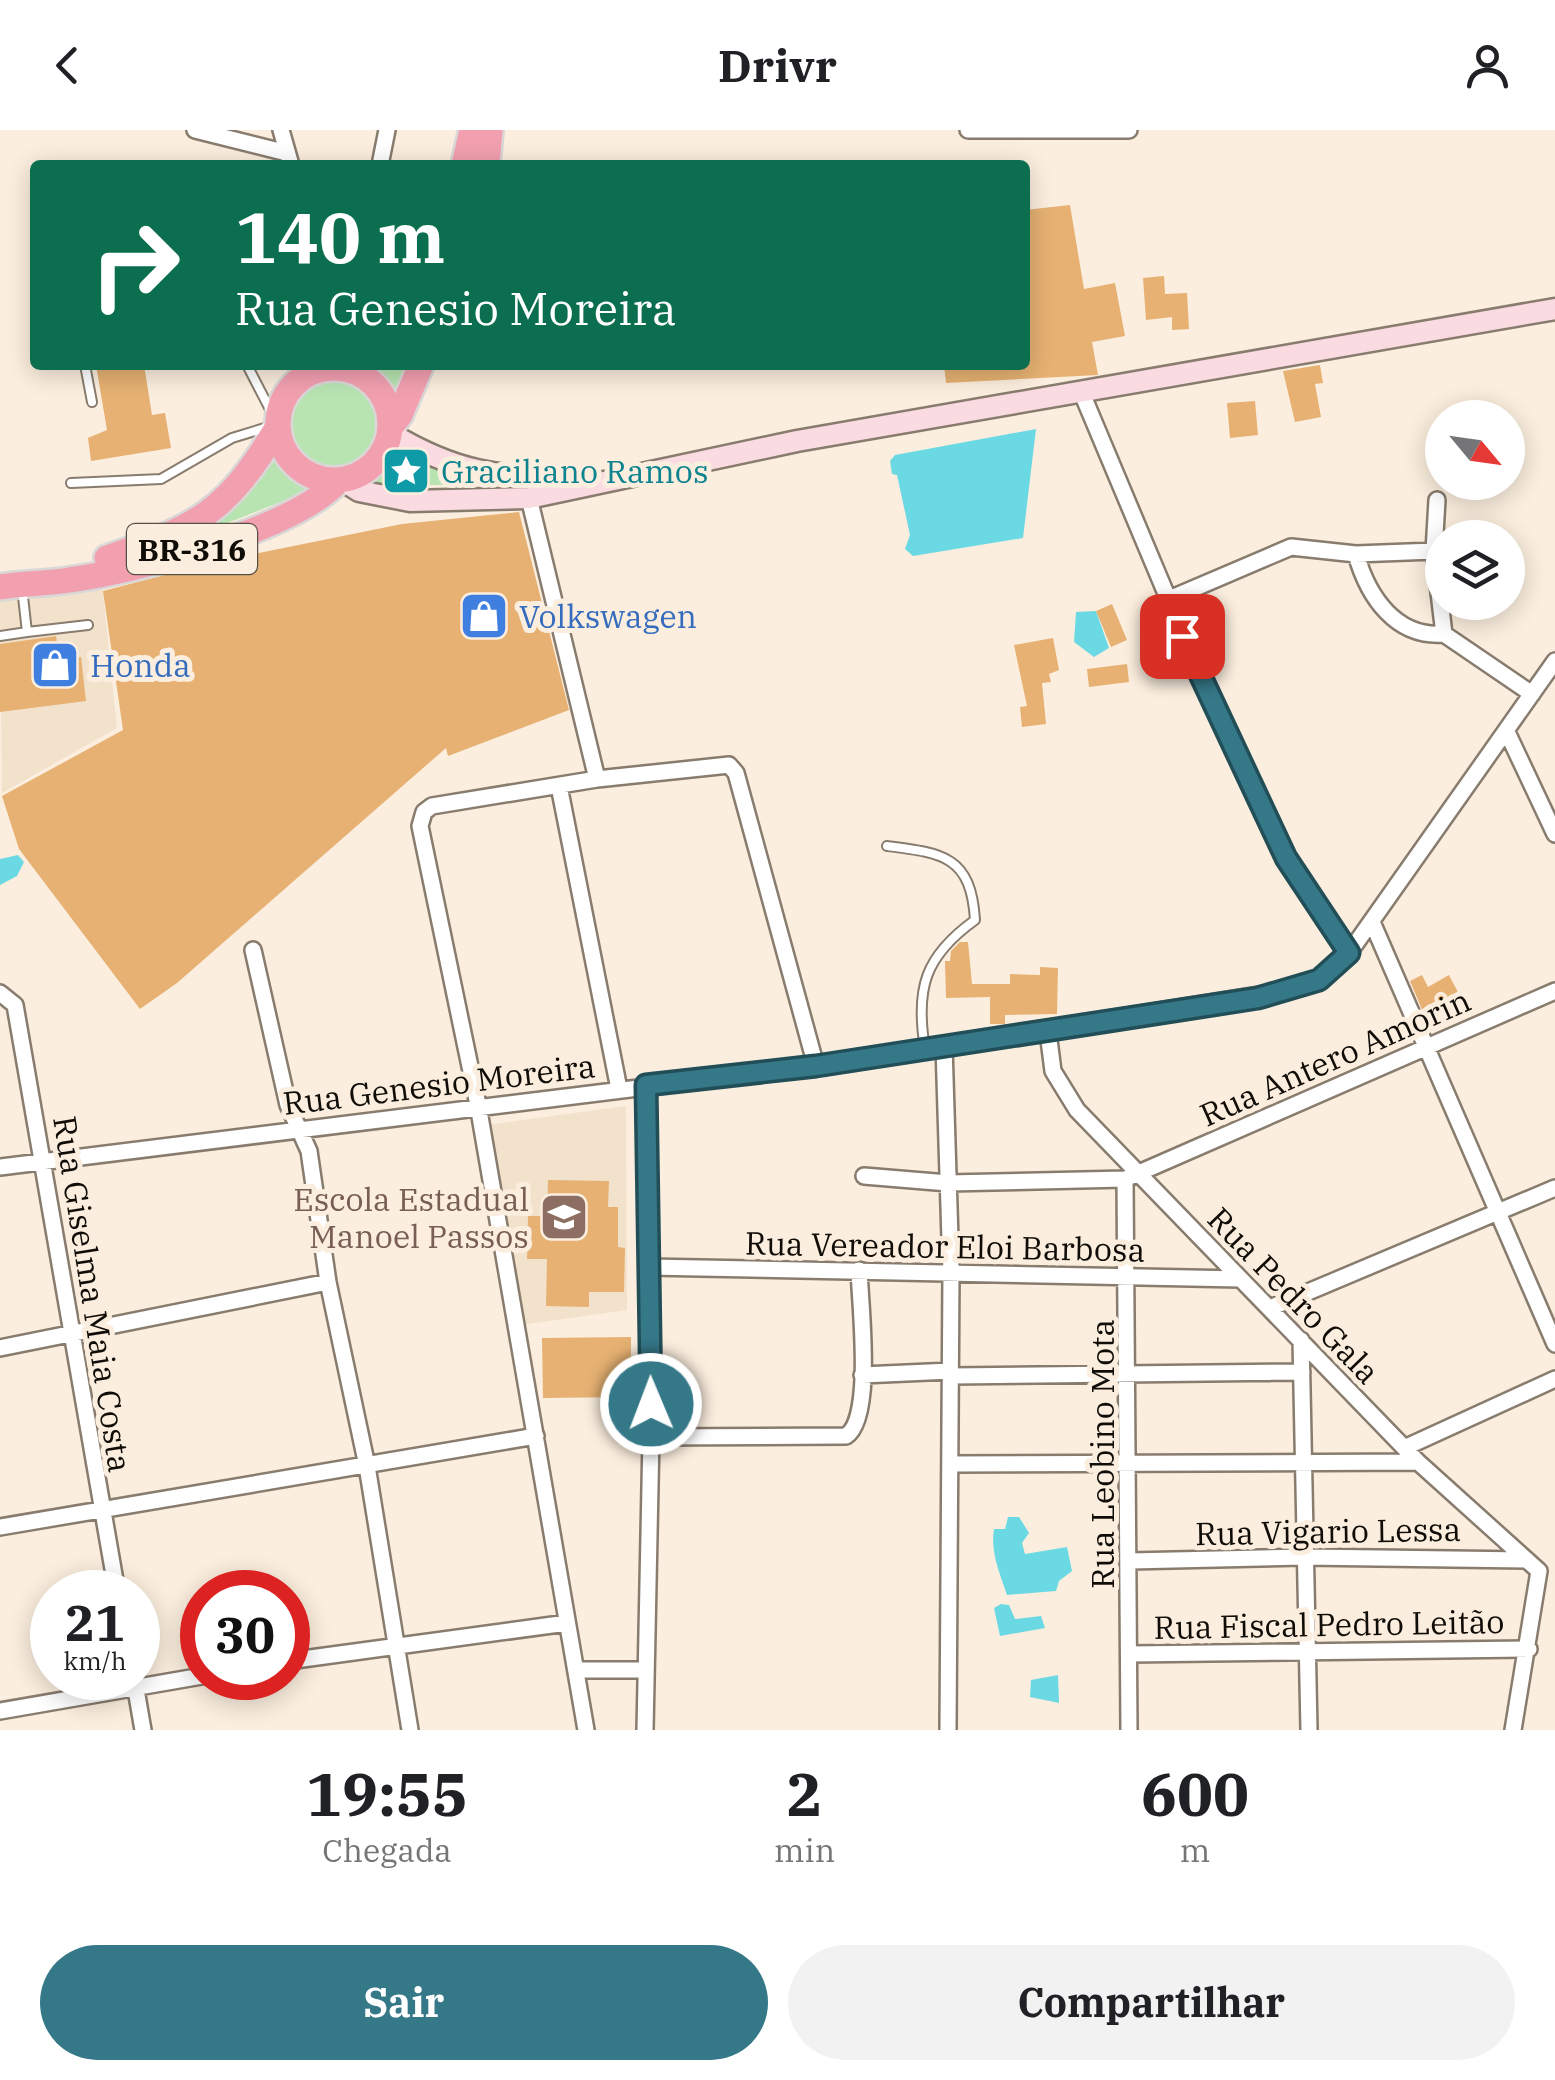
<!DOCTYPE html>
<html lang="pt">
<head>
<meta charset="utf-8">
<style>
  body { margin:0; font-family:"IBM Plex Serif",serif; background:#f2f2f2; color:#202124; height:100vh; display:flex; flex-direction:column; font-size:38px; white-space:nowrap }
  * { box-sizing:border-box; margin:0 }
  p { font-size:32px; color:#757577 }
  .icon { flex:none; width:55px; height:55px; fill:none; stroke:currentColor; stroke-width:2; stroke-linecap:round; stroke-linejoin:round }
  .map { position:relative; height:1600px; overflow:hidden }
  .sheet { display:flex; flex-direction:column; background:#fff; flex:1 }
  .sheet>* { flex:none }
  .banner { position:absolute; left:30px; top:30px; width:1000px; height:210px; border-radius:10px; box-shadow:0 5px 25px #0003; background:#0b6e4f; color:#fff; overflow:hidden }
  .needle { width:65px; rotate:119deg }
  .buttons { position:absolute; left:1425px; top:270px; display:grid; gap:20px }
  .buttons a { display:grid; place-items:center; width:100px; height:100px; border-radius:50%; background:#fff; box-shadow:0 5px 25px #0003; font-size:50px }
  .speed { position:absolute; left:30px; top:1440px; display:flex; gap:20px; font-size:50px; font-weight:700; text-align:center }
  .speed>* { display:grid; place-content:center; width:130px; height:130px; border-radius:50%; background:#fff; box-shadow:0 5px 25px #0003; line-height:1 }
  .speed small { font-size:25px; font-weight:400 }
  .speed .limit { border:15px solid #d22; background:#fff; color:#111 }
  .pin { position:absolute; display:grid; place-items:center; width:85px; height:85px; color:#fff; margin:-42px; border-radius:20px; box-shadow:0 5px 15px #0006 }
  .me { position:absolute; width:110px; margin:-55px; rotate:359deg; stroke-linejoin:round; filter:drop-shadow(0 0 8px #0008) }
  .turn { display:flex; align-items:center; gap:35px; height:210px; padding:0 40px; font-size:45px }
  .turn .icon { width:130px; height:130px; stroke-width:2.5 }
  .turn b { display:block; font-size:70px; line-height:85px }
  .eta { display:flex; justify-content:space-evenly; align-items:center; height:170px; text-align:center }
  .eta b { font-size:60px; font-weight:700; line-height:70px }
  .action { display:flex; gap:20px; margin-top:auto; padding:20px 40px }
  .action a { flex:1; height:115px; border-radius:60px; background:#357888; color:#fff; font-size:40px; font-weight:700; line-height:115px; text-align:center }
  .action a+a { background:#f2f2f2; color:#202124 }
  header { display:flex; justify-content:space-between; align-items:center; height:130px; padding:0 40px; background:#fff; font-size:45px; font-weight:700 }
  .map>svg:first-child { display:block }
  .built { fill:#f2e1cb }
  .green { fill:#b8e4b2 }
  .water { fill:#6bd9e3 }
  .building { fill:#e6b172 }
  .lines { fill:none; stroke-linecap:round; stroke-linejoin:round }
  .service-casing { stroke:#887c6e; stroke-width:12 }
  .minor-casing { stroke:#887c6e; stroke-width:20 }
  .secondary-casing { stroke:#887c6e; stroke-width:25 }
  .trunk-casing { stroke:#d9d8d7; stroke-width:30 }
  .service { stroke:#fff; stroke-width:8 }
  .minor { stroke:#fff; stroke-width:15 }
  .secondary { stroke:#fadbe2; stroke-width:20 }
  .trunk { stroke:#f2a0b0; stroke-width:25 }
  .route-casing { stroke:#224e58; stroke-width:25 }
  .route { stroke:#357888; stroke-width:18 }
  .labels { text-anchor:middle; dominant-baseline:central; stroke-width:10; stroke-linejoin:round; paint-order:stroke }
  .shield { fill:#fbeede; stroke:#565048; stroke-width:2.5 }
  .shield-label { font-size:30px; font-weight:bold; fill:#100c07 }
  .culture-label { font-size:32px; fill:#0d838f; stroke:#fbeede; text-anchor:start }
  .shop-label { font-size:32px; fill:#366cbe; stroke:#fbeede; text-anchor:start }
  .street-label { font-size:32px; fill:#100c07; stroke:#fbeede }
  .education-label { font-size:32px; fill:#785e54; stroke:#fbeede; text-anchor:end }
</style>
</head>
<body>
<header><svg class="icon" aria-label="back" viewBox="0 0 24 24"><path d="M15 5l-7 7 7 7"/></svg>Drivr<svg class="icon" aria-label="person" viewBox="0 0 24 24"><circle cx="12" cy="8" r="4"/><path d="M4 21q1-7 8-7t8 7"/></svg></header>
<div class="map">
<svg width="1555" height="1600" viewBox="0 0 1555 1600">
  <rect width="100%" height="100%" fill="#fbeede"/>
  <!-- built -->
  <path class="built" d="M102 454 117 598 2 663 0 471Z
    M626 976 627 1180 521 1195 485 995Z"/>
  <!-- green -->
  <path class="green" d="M364 235H409L395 268 382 249Z
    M286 292a47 47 0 1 1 94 0a47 47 0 1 1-94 0Z
    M392 314 515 355H383L360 350 384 330Z
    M274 318 299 347 321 356 197 405 201 393Z"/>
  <!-- water -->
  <path class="water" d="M1036 299 1023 408 913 426 905 419 910 405 897 345 892 344 890 331 895 325Z
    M1096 481 1109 518 1094 527 1074 512 1076 482Z
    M18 725 24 732 17 746 0 755V729Z
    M1008 1387H1019L1029 1403 1022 1413 1025 1424 1067 1417 1072 1441 1059 1451 1056 1461 1007 1465C1000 1444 990 1422 994 1399H1005Z
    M1001 1474 1009 1475 1015 1489 1041 1486 1045 1498 1000 1506 994 1478Z
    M1058 1545 1059 1573 1030 1567 1031 1550Z"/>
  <!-- building -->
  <path class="building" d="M1070 75 1084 159 1115 153 1125 206 1092 212 1098 245 946 253 944 235H1025V80Z
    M1164 146 1165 164 1187 163 1189 199 1172 200V187L1146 190 1143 148Z
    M96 235H144L152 285 165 283 171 318 91 331 88 308 107 300Z
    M1320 235 1323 253 1315 254 1321 287 1295 292 1283 241Z
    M1255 271 1258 305 1230 308 1227 273Z
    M519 382 569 580 448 626 446 618 177 853 140 879 19 719 2 666 123 600 103 461 214 432 402 394Z
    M1112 474 1127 510 1111 517 1096 481Z
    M56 506 59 530 81 527 86 571 0 582V514Z
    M1053 508 1059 540 1049 544 1051 552 1042 553 1046 594 1022 597 1020 577 1027 576 1014 515Z
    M1127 534 1129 552 1089 557 1087 539Z
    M960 812H968L972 854H1010V844L1040 845V837L1058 838 1057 884 1005 885V894H990V867L946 868 945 831H950L951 821Z
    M1422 845 1428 857 1449 845 1462 870 1426 889 1410 851Z
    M548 1050 609 1051 608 1077H618V1117L625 1118 624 1162H589V1177L546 1176 547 1129H527L528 1086H547Z
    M631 1207V1267L543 1268 542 1208Z"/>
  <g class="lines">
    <!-- service casing -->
    <g class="service-casing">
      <path id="service" d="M85 235 92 272
        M247 235 277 293
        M331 235 333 238
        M71 353 161 349 232 308 268 297
        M27 502 88 495
        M0 506 27 502 22 458
        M887 716C943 723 971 726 975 790 925 826 915 858 925 919"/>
    </g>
    <!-- minor casing -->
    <g class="minor-casing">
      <path id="minor" d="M195 0 287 23
        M281 0 291 35
        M968 0H1129
        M380 35 387 0
        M1081 261 1214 578 1286 728 1349 823
        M529 368 597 649
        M1437 370 1434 421 1444 504 1532 564
        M1356 424C1368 467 1396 508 1444 504
        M1167 470 1291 417 1356 424 1434 421
        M1507 602 1555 704
        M559 656 619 959
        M1372 792 1555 1214
        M253 820 288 975 309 1021 328 1152 367 1336 410 1600
        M0 863 15 875 117 1462
        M1048 902 1053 941 1077 980 1418 1332 1539 1441
        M944 916 951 1142 948 1600
        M0 1037 816 936 1296 859 1319 850 1349 823 1555 531
        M864 1046 948 1053 1125 1049 1555 861
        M1125 1049 1129 1600
        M649 1137 1240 1149
        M1270 1178 1555 1058
        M1301 1210 1309 1600
        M0 1218 328 1152
        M862 1245 951 1241
        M951 1246 1302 1242
        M651 1307 846 1306C874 1289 860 1173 859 1140
        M1404 1318 1555 1249
        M951 1334 1418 1332
        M0 1397 536 1306
        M1130 1431 1304 1427 1527 1430
        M1130 1524 1529 1519
        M288 1531 567 1493
        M576 1540H646
        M134 1548 143 1600
        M0 1581 202 1546
        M586 1600 478 975 420 696 424 682 432 676 597 649 729 635 736 643 816 936
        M645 1600 651 1307 646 955
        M1513 1600 1539 1441"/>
    </g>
    <!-- secondary casing -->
    <g class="secondary-casing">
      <path id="secondary" d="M390 303C461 346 500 346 580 349
        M340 349 359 361 410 371 529 368 797 311 1555 179"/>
    </g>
    <!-- trunk casing -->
    <g class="trunk-casing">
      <path id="trunk" d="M464 35 472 0
        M487 35 490 0
        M278 294a56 56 0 1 1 112 0a56 56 0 1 1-112 0Z
        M391 296 400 285 421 235
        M107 428C199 396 227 382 277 298
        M0 457C23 453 46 454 69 450 136 441 296 399 339 350"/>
    </g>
    <!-- service -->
    <use href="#service" class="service"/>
    <!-- minor -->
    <use href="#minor" class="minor"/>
    <!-- secondary -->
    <use href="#secondary" class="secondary"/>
    <!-- trunk -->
    <use href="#trunk" class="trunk"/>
  </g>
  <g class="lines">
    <!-- route casing -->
    <g class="route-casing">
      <path id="route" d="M651 1274 646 955 816 936 1258 868 1319 850 1349 823 1286 728 1182 506"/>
    </g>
    <!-- route -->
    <use href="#route" class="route"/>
  </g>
  <!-- icons -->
  <defs>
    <g id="sight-square" transform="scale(2.5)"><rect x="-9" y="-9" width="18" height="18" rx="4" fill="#0f9aa8" stroke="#fbeede"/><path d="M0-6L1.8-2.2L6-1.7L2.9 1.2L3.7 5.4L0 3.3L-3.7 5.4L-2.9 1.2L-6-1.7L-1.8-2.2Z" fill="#fff"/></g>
    <g id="shop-square" transform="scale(2.5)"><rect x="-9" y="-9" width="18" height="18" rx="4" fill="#3f7fe0" stroke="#fbeede"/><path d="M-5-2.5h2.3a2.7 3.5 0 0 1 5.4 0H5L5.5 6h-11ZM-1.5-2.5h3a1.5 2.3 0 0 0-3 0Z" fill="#fff"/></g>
    <g id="school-square" transform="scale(2.5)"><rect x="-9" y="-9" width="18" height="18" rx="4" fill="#8d6e63" stroke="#fbeede"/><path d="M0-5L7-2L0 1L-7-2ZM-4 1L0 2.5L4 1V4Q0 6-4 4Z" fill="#fff"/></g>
  </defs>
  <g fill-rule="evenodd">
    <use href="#sight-square" x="406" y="341"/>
    <use href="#shop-square" x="484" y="486"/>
    <use href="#shop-square" x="55" y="535"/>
    <use href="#school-square" x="564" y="1087"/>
  </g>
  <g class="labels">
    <!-- shield labels -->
    <rect class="shield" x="127" y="394" width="130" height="50" rx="8"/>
    <g class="shield-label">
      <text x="192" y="419">BR-316</text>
    </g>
    <!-- culture labels -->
    <g class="culture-label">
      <text x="441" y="341">Graciliano Ramos</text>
    </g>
    <!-- shop labels -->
    <g class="shop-label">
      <text x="519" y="486">Volkswagen</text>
      <text x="90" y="535">Honda</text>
    </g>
    <!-- street labels -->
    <g class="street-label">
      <text transform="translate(1335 927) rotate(-24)">Rua Antero Amorin</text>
      <text transform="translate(439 954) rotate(-7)">Rua Genesio Moreira</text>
      <text transform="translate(945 1116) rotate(1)">Rua Vereador Eloi Barbosa</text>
      <text transform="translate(93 1164) rotate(81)">Rua Giselma Maia Costa</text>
      <text transform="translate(1294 1165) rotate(46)">Rua Pedro Gala</text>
      <text transform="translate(1102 1324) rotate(-90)">Rua Leobino Mota</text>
      <text transform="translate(1328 1401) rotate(-1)">Rua Vigario Lessa</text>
      <text transform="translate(1329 1494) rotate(-1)">Rua Fiscal Pedro Leitão</text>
    </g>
    <!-- education labels -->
    <g class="education-label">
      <text x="529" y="1069">Escola Estadual<tspan x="529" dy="37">Manoel Passos</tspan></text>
    </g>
  </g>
</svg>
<div class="buttons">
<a><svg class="needle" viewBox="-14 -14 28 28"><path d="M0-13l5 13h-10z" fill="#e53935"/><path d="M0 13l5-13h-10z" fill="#757577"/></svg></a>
<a><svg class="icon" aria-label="layers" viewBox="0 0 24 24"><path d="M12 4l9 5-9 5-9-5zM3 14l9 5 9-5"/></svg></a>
</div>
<div class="speed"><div>21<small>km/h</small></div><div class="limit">30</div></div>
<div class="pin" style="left:1182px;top:506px;background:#d93025"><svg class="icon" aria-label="arrive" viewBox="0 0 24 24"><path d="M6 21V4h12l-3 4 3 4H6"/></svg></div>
<svg class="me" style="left:651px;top:1274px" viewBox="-20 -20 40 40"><circle r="17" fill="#357888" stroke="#fff" stroke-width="3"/><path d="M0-11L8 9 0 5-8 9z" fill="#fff"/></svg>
<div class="banner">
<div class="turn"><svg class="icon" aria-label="right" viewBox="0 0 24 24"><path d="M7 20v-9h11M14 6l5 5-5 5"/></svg><div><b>140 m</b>Rua Genesio Moreira</div></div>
</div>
</div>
<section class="sheet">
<div class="eta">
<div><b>19:55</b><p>Chegada</p></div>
<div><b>2</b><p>min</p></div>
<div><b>600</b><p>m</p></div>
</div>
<div class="action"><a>Sair</a><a>Compartilhar</a></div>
</section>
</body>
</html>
